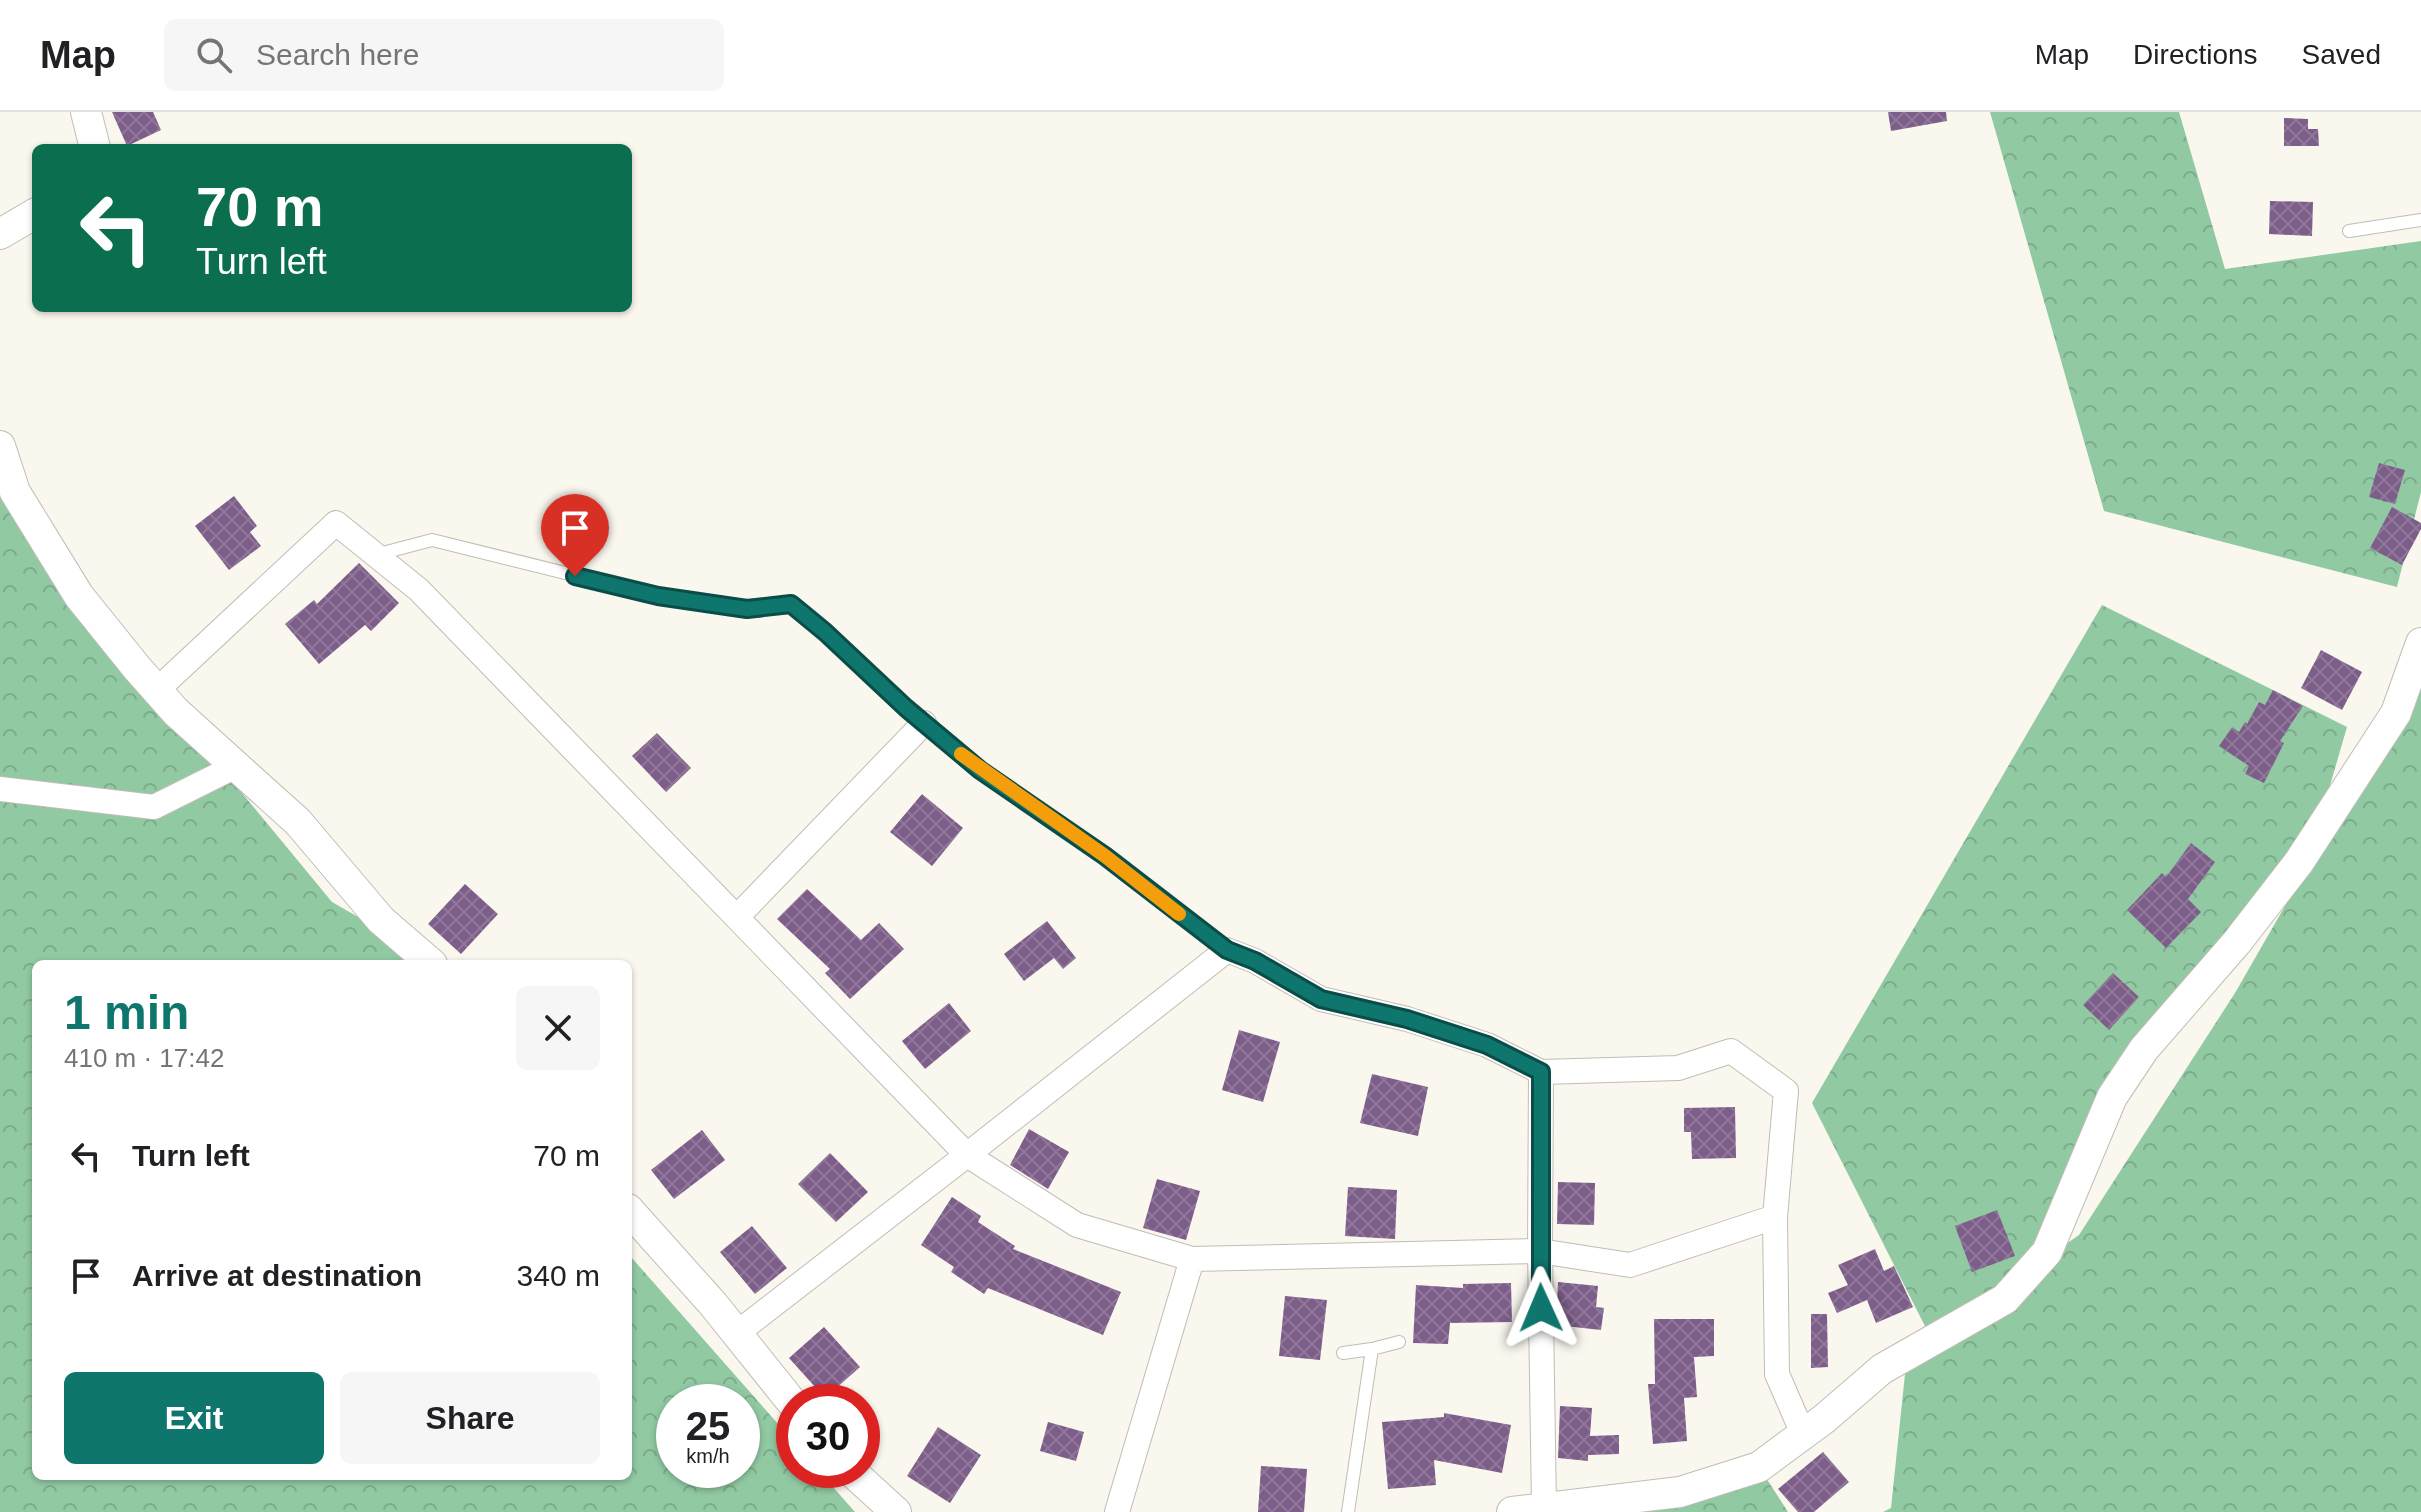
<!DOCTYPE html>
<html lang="en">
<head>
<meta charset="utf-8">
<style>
  body { margin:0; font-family:Helvetica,sans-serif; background:#f6f6f6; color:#202124; height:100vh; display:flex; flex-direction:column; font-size:30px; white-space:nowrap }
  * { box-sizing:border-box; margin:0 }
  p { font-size:26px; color:#757577 }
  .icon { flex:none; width:44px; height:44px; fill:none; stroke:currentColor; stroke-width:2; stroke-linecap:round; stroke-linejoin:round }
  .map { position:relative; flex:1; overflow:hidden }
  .details { position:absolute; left:32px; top:848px; width:600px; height:520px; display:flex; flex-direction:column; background:#fff; border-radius:12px; box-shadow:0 2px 6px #0004 }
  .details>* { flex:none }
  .guide { position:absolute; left:32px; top:32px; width:600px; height:168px; border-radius:12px; box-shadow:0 2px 6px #0004; background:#0b6e4f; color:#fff; overflow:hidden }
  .speed { position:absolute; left:656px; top:1272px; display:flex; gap:16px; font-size:40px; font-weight:700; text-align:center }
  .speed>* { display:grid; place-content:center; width:104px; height:104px; border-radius:50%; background:#fff; box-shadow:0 2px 6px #0004; line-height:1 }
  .speed small { font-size:20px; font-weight:400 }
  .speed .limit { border:12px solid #d22; background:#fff; color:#111 }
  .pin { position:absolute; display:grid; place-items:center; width:68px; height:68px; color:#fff; margin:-82px -34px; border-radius:50% 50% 50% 0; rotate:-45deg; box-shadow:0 0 8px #0007 }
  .pin .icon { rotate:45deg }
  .me { position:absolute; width:88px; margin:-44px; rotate:359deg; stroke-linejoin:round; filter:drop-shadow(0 0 6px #0008) }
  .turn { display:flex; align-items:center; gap:28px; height:168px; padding:0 32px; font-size:36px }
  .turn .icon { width:104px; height:104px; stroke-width:2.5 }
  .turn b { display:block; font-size:56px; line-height:68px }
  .round { display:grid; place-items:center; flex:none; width:84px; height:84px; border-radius:12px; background:#f6f6f6 }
  .head { display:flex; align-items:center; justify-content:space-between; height:136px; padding:0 32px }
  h1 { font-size:48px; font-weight:700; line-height:60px; color:#0f766e }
  .button { display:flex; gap:16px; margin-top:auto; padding:16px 32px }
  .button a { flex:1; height:92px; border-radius:12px; background:#0f766e; color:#fff; font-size:32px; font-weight:700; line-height:92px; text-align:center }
  .button a+a { background:#f6f6f6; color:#202124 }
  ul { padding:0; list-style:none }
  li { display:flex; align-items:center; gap:24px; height:120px; padding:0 32px }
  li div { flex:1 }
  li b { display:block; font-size:30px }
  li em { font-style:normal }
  header { display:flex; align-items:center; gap:48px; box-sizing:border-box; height:112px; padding:0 40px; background:#fff; border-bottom:2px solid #e0e0e0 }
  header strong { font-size:38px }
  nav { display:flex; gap:44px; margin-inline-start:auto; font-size:28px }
  .search { width:560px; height:72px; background:#f6f6f6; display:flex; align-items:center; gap:20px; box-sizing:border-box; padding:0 28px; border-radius:12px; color:#757577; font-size:30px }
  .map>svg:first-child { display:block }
  .forest { fill:url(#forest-crowns); fill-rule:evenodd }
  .building { fill:url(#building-cross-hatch) }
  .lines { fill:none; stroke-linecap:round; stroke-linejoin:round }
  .service-casing { stroke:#c0bdb5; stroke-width:14 }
  .minor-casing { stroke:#c0bdb5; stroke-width:26 }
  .tertiary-casing { stroke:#c0bdb5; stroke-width:32 }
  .service { stroke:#fff; stroke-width:12 }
  .minor { stroke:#fff; stroke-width:24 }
  .tertiary { stroke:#fff; stroke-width:30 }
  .route-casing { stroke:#0a4d48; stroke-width:20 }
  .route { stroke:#0f766e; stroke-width:14 }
  .slow { stroke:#f59e0b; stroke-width:14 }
</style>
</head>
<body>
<header>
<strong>Map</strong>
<div class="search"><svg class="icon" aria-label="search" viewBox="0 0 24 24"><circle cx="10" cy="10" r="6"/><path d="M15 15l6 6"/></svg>Search here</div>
<nav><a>Map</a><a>Directions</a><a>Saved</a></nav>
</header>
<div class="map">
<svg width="2421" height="1400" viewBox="0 0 2421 1400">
  <defs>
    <pattern id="forest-crowns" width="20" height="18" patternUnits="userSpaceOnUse" patternTransform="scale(2)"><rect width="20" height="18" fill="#91c9a3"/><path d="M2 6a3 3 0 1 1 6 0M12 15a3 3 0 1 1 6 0" fill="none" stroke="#7cac8b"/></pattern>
    <pattern id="building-cross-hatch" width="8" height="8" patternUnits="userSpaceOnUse" patternTransform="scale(2)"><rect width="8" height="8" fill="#7d5d8a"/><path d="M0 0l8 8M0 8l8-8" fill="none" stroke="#8f7898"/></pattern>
  </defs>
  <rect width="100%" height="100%" fill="#faf7ef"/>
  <!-- forest -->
  <path class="forest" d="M1990 0H2179L2225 157 2421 129V380L2397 475 2104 399Z
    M0 357 157 578 332 790 414 837 434 852H36V1364H628V1145H631L794 1330V1358H818L855 1400H0ZM674 1290H742V1358H674Z
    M2102 493 2347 615 2315 725 2128 961 2047 1140 1997 1180 2079 1123 2235 881 2421 557V1400H1883L1891 1396 1907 1243 1931 1226 1812 991Z
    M1759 1355 1788 1400H1512Z"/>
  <!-- building -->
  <path class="building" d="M112 0H153L161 18 127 34Z
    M1888 0H1946L1947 9 1891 19Z
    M2284 6 2308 7V17H2318L2319 34H2284Z
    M2270 89 2313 90 2312 124 2269 122Z
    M2379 351 2405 358 2395 392 2369 385Z
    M234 384 257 414 250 420 261 434 229 458 195 414Z
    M2392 395 2421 411V417L2402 453 2370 436Z
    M359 451 399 491 371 519 365 513 319 552 285 512 314 488 317 492Z
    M2321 538 2362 560 2342 598 2301 576Z
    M2273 578 2303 594 2280 629 2284 631 2264 671 2245 662 2249 654 2219 634 2232 615 2239 620 2245 610 2247 612 2259 590 2265 593Z
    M657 621 691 656 666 680 632 644Z
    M922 682 963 716 932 754 890 720Z
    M2191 731 2215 750 2188 787 2201 800 2166 836 2127 798 2162 761 2166 765Z
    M465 772 498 802 461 842 428 812Z
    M807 777 861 828 879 811 904 837 850 887 825 861 830 857 777 807Z
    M1047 809 1076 846 1063 857 1054 846 1024 869 1004 842Z
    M2113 861 2139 885 2109 918 2083 893Z
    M949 891 971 919 925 957 902 929Z
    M1239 918 1280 930 1263 990 1222 978Z
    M1372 962 1428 975 1418 1024 1360 1011Z
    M1735 995 1736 1046 1692 1047 1691 1020H1684V996Z
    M1029 1017 1069 1040 1048 1077 1010 1053Z
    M702 1018 725 1048 674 1087 651 1058Z
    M830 1041 868 1080 836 1110 798 1072Z
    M1157 1067 1200 1079 1186 1128 1143 1116Z
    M1558 1070 1595 1071 1594 1113 1557 1112Z
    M1348 1075 1397 1078 1395 1127 1345 1124Z
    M952 1085 981 1104 978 1110 1015 1134 1013 1137 1121 1180 1103 1223 988 1176 984 1182 951 1160 954 1155 921 1133Z
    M1997 1098 2015 1144 1972 1160 1955 1114Z
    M752 1114 787 1156 755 1182 720 1140Z
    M1875 1137 1884 1159 1894 1154 1913 1195 1876 1211 1867 1188 1837 1201 1828 1181 1848 1173 1838 1153Z
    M1558 1170 1598 1174 1596 1195 1604 1196 1601 1218 1556 1213Z
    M1511 1171 1512 1210 1450 1211 1448 1232 1413 1231 1416 1173 1463 1176V1172Z
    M1285 1184 1327 1188 1320 1248 1279 1244Z
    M1811 1202H1827L1828 1255 1811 1256Z
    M1654 1207H1714V1244L1694 1245 1697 1285 1684 1286 1687 1329 1653 1332 1648 1272H1655Z
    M824 1215 860 1255 825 1286 789 1246Z
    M1560 1294 1592 1296 1590 1324 1619 1323V1342L1588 1343V1349L1558 1346Z
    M1444 1301 1511 1313 1502 1361 1434 1348 1436 1373 1388 1377 1382 1310 1444 1305Z
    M1048 1310 1084 1320 1076 1349 1040 1339Z
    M938 1315 981 1343 950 1391 907 1364Z
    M1823 1340 1849 1370 1814 1400H1798L1778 1377Z
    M1261 1354 1307 1357 1304 1400H1258Z"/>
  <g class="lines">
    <!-- service casing -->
    <g class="service-casing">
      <path id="service" d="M2349 119 2421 108
        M375 443 432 428 658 484 747 497 791 492 825 520 906 596 980 658 1105 744 1227 838
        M1343 1241 1372 1237 1399 1230
        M1348 1400 1372 1237"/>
    </g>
    <!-- minor casing -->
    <g class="minor-casing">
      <path id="minor" d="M157 578 336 411 419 478 967 1043 737 1221
        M0 677 154 695 236 654
        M737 805 924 611
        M1731 939 1786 979 1775 1105 1630 1153 1540 1139 1541 960 1678 956Z
        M1775 1105 1777 1262 1803 1322
        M1192 1147 1077 1113 967 1043 1227 838 1255 849 1321 887 1407 907 1487 933 1541 960
        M1117 1400 1192 1147 1540 1139 1544 1396"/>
    </g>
    <!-- tertiary casing -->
    <g class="tertiary-casing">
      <path id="tertiary" d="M86 0 95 36
        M0 122 36 101
        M0 334 15 380 79 484 137 556 176 600 298 710 381 808 432 852
        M628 1097 713 1192 794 1293
        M850 1358 896 1400
        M1512 1400 1680 1380 1759 1355 1824 1307 1882 1257 2005 1187 2047 1140 2112 985 2144 937 2237 830 2299 750 2396 601 2421 531"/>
    </g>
    <!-- service -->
    <use href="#service" class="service"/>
    <!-- minor -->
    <use href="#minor" class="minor"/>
    <!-- tertiary -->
    <use href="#tertiary" class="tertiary"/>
  </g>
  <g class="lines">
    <!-- route casing -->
    <g class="route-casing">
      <path id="route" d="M575 464 658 484 747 497 791 492 825 520 906 596 980 658 1105 744 1227 838 1255 849 1321 887 1407 907 1487 933 1541 960V1196"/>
    </g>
    <!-- route -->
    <use href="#route" class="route"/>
    <!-- slow -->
    <path class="slow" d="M961 642 1105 744 1179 802"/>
  </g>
</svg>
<div class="speed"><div>25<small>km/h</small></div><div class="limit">30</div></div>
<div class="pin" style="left:575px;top:464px;background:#d93025"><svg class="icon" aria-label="arrive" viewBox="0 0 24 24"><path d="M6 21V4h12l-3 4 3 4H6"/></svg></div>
<svg class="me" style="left:1541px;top:1196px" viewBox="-20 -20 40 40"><path d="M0-17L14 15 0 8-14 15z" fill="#0f766e" stroke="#fff" stroke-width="4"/></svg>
<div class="guide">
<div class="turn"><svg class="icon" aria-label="left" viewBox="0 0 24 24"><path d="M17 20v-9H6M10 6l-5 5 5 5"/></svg><div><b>70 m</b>Turn left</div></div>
</div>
<section class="details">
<div class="head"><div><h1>1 min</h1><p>410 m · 17:42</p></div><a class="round"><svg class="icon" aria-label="close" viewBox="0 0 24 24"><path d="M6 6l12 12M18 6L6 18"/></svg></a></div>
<ul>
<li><svg class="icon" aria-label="left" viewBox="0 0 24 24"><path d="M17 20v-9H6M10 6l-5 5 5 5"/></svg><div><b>Turn left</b></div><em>70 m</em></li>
<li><svg class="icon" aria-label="arrive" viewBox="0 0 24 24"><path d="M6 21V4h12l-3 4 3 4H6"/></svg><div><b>Arrive at destination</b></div><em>340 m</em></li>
</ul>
<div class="button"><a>Exit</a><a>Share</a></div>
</section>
</div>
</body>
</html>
